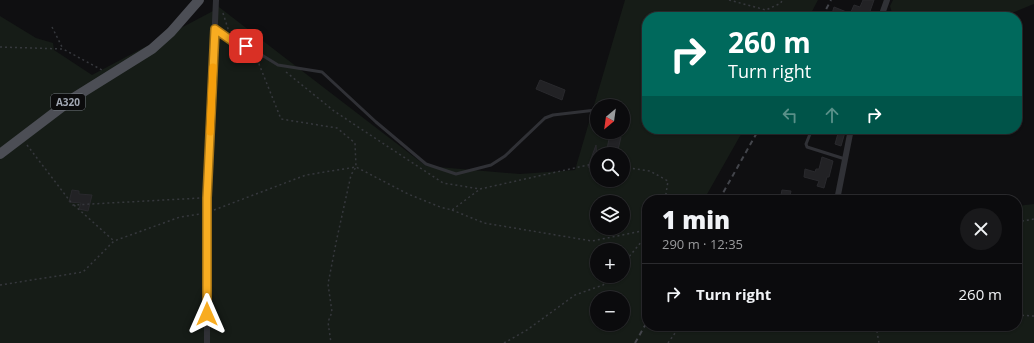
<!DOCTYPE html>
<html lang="en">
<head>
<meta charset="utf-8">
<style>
  body { margin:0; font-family:"Open Sans",sans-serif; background:#19191b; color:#f1f3f6; height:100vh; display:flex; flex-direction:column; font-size:15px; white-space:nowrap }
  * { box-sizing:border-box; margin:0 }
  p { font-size:13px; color:#9a9b9d }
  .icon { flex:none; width:22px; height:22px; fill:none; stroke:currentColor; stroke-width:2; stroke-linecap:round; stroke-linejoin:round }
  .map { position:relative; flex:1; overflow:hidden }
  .drawer { position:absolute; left:642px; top:195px; width:380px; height:136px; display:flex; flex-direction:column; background:#0b0b0d; border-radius:16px; box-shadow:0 1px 3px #0004,0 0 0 1px #2b2b2e }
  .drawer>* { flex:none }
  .banner { position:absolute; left:642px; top:12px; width:380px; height:122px; border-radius:16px; box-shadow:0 1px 3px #0004,0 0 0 1px #2b2b2e; background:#00695c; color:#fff; overflow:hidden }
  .needle { width:26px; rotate:209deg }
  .fabs { position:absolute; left:590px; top:99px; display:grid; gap:8px }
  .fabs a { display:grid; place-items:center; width:40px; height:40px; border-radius:50%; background:#0b0b0d; box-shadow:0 1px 3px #0004,0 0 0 1px #2b2b2e; font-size:20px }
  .pin { position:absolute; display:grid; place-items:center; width:34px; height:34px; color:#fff; margin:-17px; border-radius:8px; box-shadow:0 2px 6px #0006 }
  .me { position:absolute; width:44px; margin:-22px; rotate:0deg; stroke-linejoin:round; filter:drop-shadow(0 0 3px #0008) }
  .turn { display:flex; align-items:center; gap:14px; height:84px; padding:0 20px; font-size:18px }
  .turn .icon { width:52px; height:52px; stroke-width:2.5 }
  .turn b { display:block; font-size:28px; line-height:34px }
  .lanes { display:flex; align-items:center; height:38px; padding:0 20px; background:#0003; justify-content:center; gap:20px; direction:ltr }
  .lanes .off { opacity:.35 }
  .round { display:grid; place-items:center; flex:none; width:42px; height:42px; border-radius:21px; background:#19191b }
  .summary { display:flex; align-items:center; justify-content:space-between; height:68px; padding:0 20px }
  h1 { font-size:24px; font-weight:800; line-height:30px }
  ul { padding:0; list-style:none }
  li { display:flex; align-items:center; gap:12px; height:60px; padding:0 20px; border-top:1px solid #2b2b2e }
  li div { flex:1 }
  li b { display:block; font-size:15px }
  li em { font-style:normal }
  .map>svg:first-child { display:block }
  .green { fill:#161c17; fill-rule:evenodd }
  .building { fill:#222225; stroke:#29292d }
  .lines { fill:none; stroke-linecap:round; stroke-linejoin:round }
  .path { stroke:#36383d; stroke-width:1.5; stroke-dasharray:2 3; stroke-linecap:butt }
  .service { stroke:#303136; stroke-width:3 }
  .minor { stroke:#303136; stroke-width:6 }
  .primary { stroke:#4c4e55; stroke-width:10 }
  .rail { stroke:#43454b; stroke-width:2; stroke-dasharray:5 4; stroke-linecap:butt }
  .route-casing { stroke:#a17015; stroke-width:10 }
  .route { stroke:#f8ac21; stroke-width:7 }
  .slow { stroke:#f59e0b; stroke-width:7 }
  .labels { text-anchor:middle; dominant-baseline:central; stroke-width:4; stroke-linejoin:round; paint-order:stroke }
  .shield { fill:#0b0b0c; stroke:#737880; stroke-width:1 }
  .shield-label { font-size:10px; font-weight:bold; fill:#a0a6b2 }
</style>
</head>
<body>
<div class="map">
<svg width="1034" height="343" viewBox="0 0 1034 343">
  <rect width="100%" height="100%" fill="#0f0f11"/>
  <!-- green -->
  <path class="green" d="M625 0H818L809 17H647V129H744L706 196 736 200H647V326H1017V206L1034 204V343H0V16L36 38 53 43 54 50 92 75 213 11 215 4 426 166 520 174 575 170ZM597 106H623V132H597ZM597 154H623V180H597ZM597 202H623V228H597ZM597 250H623V276H597ZM597 298H623V324H597Z
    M893 0H1034V4L1002 17H893L890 6Z"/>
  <!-- building -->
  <path class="building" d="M863 0H874L868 17 851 12 854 5 860 7Z
    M834 7 859 17H831Z
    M540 80 565 90 562 100 536 89Z
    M839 130 845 132 841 146 835 144Z
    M610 134 621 137 617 154H606Z
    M596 145 597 160 593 169 588 167Z
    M822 157 833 161 829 177H827L824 188 817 186 819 181 804 177 805 169 815 172 816 169H819Z
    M72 190 79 191V194L92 195 88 211 79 209 81 203 69 202Z
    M782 190 791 191 789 200H780Z"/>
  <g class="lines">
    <!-- path -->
    <path class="path" d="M729 0 766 10 781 3 782 0
      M223 13 229 32
      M52 27 63 49
      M0 47 63 49 102 70
      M257 59 281 119 337 128 355 143 356 167 351 175 337 238 328 284 332 312 328 322 331 343
      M286 72 334 111 443 183 480 189 597 163
      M27 145 73 205 201 198
      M623 167 650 171 668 181 665 200
      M74 205 114 241
      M214 210 306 175 356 167 408 194 440 207 452 210 480 189
      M452 210 484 223 592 241 647 230
      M1017 222 1034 219
      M623 264 647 235
      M0 285 83 272 114 241 180 217 201 214
      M1017 315 1034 316
      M876 326 879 343
      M504 343 527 330 575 295 603 285 612 276
      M668 343 680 326"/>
    <!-- service -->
    <path class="service" d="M215 29 232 41 247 46 278 65 322 72 376 122 426 164 456 174 491 165 505 156 545 118 553 115 596 110
      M812 129 806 144 807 147 845 159"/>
    <!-- minor -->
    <path class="minor" d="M881 17 887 0
      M837 200 851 129
      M207 343V198L216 0"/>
    <!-- primary -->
    <path class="primary" d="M0 154 75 97 152 49 171 32 199 0"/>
    <!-- rail -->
    <path class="rail" d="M822 17 831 0
      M719 200 759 129
      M635 343 647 322"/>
  </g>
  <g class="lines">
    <!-- route casing -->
    <g class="route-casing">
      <path id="route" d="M207 314V198L215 29 232 41 246 46"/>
    </g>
    <!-- route -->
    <use href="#route" class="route"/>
    <!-- slow -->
    <path class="slow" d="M210 132 213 67"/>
  </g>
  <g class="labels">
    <!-- shield labels -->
    <rect class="shield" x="51" y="94" width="34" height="16" rx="3"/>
    <g class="shield-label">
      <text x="68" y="102">A320</text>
    </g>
  </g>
</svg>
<div class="fabs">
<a><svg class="needle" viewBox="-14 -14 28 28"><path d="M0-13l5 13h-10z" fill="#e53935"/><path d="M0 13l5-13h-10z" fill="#9a9b9d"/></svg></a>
<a><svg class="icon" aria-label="search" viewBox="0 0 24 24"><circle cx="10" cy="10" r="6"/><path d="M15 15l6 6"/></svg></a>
<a><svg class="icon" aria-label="layers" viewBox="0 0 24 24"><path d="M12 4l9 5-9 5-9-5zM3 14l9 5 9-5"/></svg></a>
<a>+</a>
<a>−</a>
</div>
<div class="pin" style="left:246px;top:46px;background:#d93025"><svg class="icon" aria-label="arrive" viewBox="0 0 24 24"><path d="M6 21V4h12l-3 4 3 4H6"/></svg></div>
<svg class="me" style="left:207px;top:314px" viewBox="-20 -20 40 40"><path d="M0-17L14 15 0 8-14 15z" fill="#f8ac21" stroke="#fff" stroke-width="4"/></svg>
<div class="banner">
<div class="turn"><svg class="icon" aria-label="right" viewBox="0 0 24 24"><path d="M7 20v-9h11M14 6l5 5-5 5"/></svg><div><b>260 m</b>Turn right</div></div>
<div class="lanes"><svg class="icon off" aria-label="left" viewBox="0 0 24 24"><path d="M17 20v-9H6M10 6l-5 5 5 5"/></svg><svg class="icon off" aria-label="ahead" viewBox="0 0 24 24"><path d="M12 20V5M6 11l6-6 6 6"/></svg><svg class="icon" aria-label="right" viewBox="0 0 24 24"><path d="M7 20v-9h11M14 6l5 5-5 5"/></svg></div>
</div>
<section class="drawer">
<div class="summary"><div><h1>1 min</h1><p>290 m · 12:35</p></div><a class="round"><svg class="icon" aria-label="close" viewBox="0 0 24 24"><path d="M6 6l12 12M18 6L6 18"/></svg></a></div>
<ul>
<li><svg class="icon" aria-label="right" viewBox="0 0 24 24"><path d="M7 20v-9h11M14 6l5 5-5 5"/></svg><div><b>Turn right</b></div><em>260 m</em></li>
</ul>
</section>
</div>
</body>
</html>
